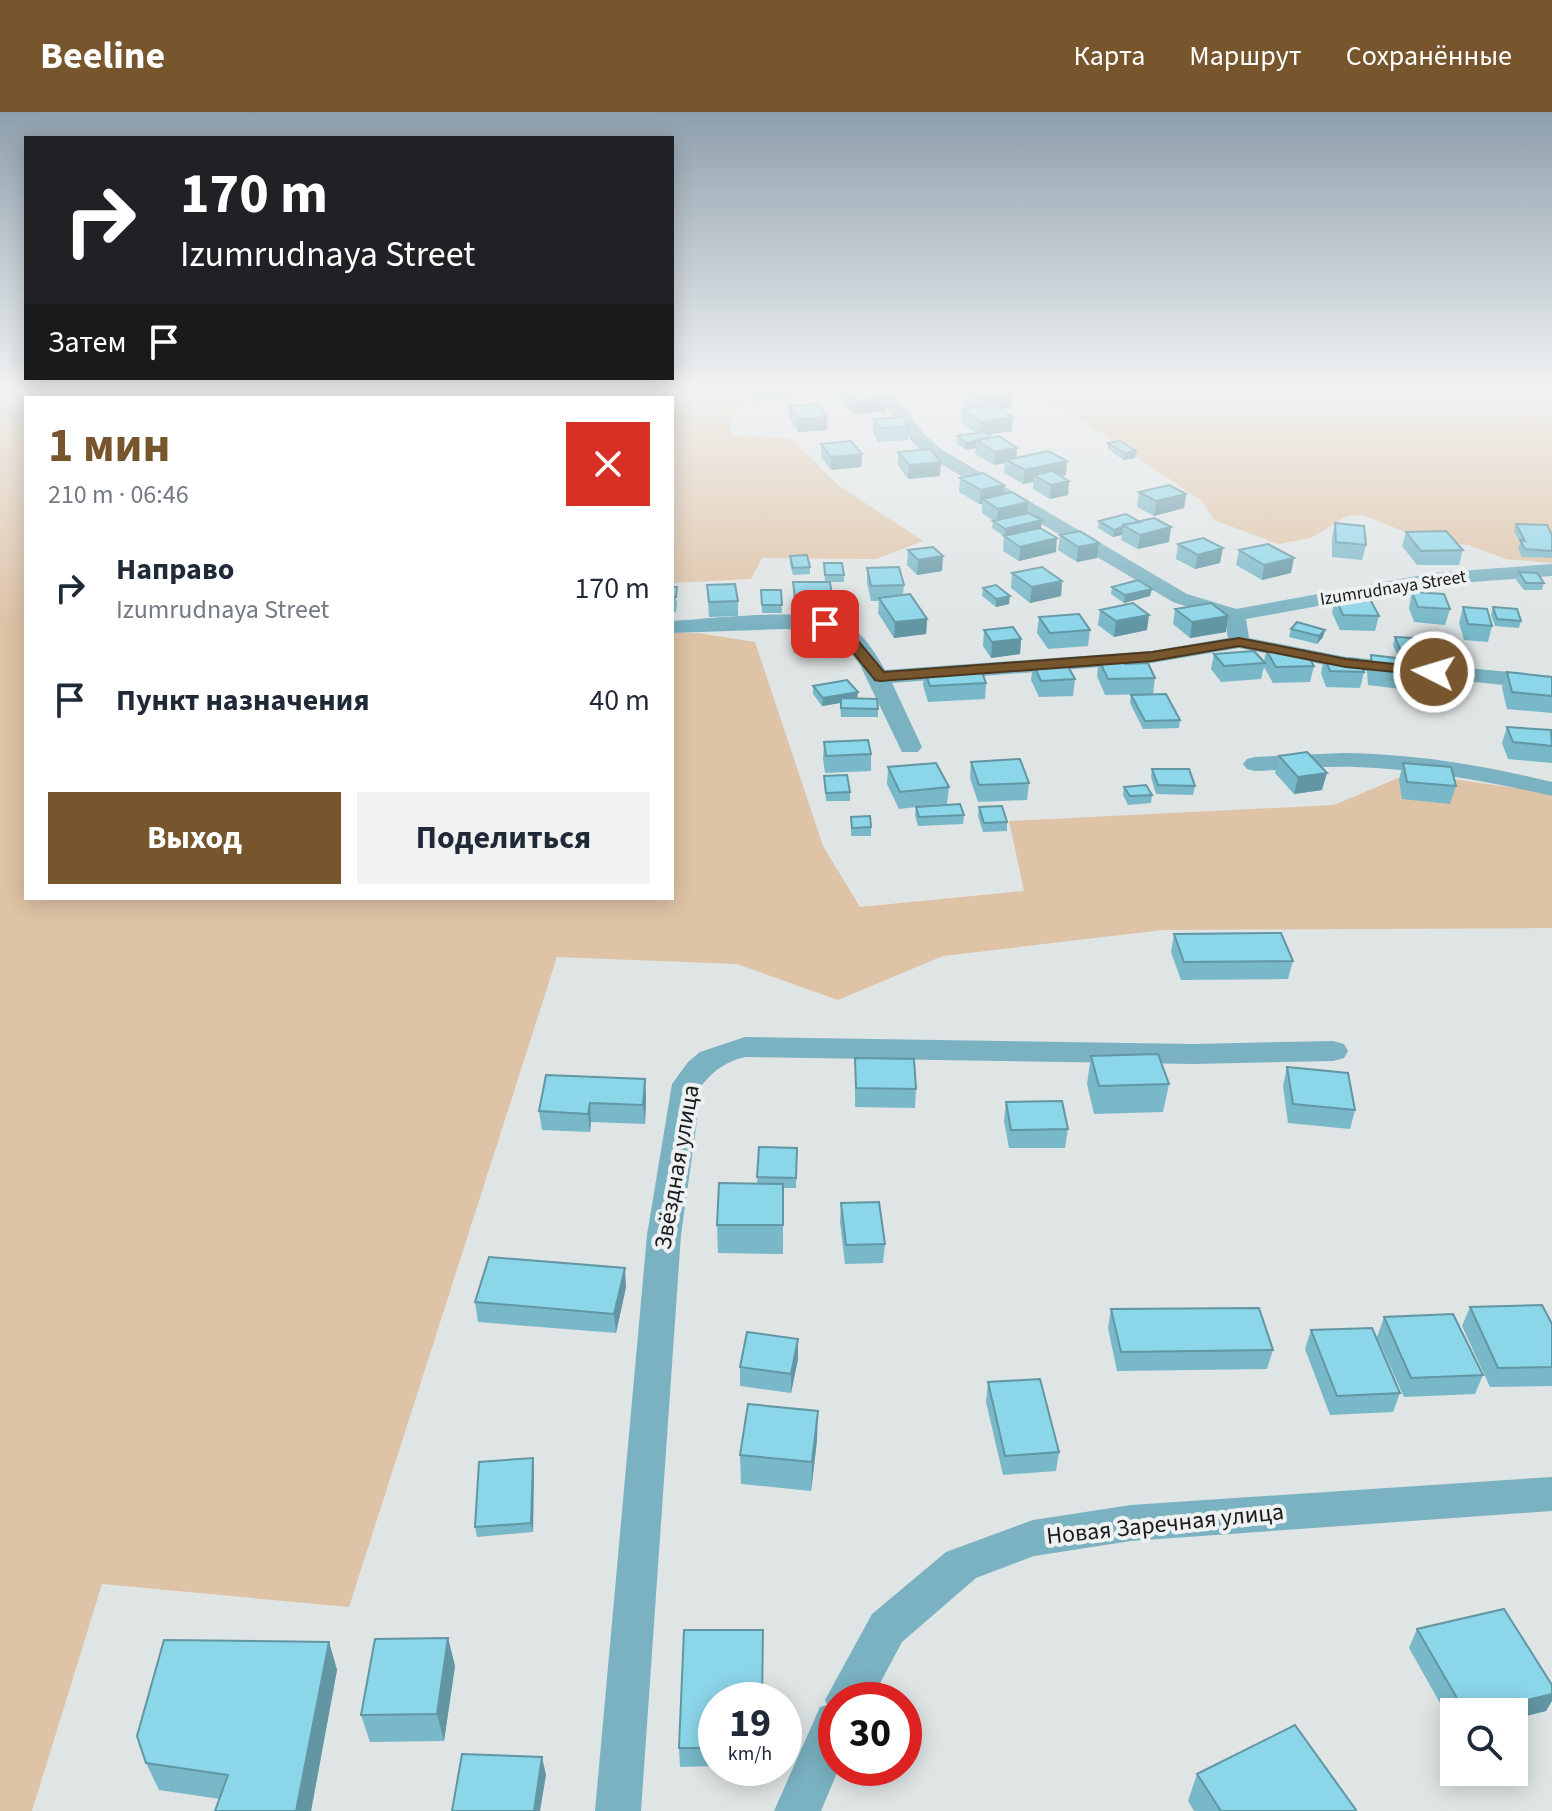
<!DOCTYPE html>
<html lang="ru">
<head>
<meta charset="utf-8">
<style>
  body { margin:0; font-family:"Source Sans 3",sans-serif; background:#f2f2f3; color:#1f2937; height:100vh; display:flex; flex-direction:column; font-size:30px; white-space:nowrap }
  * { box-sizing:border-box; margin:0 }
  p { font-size:26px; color:#747a83 }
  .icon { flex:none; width:44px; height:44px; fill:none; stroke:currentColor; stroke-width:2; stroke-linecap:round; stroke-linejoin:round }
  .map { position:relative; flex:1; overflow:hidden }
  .sheet { position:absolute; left:24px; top:284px; width:650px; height:504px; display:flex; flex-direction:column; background:#fff; border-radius:0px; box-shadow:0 4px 20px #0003 }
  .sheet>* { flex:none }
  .top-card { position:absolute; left:24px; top:24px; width:650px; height:244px; border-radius:0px; box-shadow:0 4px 20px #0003; background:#202124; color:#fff; overflow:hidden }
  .controls { position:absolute; left:1440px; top:1586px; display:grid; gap:16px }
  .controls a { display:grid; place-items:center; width:88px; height:88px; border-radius:0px; background:#fff; box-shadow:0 4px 20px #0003; font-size:40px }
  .speed { position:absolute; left:698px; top:1570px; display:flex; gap:16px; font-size:40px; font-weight:700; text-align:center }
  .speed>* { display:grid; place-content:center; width:104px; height:104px; border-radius:50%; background:#fff; box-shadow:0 4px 20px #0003; line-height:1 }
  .speed small { font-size:20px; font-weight:400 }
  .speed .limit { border:12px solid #d22; background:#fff; color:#111 }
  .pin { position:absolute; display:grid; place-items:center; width:68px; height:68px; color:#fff; margin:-34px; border-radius:16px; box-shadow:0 4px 12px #0006 }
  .me { position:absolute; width:88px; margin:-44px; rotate:275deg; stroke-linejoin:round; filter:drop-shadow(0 0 6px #0008) }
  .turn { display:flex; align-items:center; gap:28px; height:168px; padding:0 24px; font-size:36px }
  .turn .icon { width:104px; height:104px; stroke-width:2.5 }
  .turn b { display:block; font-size:56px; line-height:68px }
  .then { display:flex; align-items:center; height:76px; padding:0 24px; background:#0003; gap:16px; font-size:30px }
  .round { display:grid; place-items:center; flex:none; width:84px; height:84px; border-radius:0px; background:#f2f2f3 }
  .overview { display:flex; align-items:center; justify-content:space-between; height:136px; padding:0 24px }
  h1 { font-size:48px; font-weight:700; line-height:60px; color:#77552d }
  .primary-button { display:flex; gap:16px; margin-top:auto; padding:16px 24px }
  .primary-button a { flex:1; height:92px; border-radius:0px; background:#77552d; color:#fff; font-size:32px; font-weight:700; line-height:92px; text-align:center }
  .primary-button a+a { background:#f2f2f3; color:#1f2937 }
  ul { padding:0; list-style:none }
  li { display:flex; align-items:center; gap:24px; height:112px; padding:0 24px }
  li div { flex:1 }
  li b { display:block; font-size:30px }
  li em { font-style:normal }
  header { display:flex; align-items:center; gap:48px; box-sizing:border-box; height:112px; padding:0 40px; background:#77552d; color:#fff }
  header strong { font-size:38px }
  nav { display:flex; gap:44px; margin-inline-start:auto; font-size:28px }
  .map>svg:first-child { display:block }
  .green { fill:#dfc3a6 }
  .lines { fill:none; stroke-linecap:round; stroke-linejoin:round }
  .minor { fill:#7ab2c1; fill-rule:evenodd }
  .wall { fill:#78b8c8 }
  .shaded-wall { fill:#6296a3 }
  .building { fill:#8cd6e9; stroke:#6296a3; stroke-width:2 }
  .route { fill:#77552d; stroke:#4d371d; stroke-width:2 }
  .labels { text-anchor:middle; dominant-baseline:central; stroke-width:8; stroke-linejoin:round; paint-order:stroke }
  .far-street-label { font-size:18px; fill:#1a1c1c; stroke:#edf1f2 }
  .near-street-label { font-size:24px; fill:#1a1c1c; stroke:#edf1f2 }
</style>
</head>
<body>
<header>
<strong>Beeline</strong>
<nav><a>Карта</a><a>Маршрут</a><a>Сохранённые</a></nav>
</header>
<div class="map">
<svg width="1552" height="1699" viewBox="0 0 1552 1699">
  <rect width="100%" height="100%" fill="#dfe4e5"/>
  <!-- green -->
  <path class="green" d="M0 275H748L729 311 733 323 792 327 839 374 923 429 876 447 762 446 751 467 672 471V286H26V786H672V521H698L755 530 823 734 860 795 1024 779 1009 709 1334 693 1410 661 1544 680 1552 685V816L1163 818 943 844 838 888 737 852 557 845 349 1495 102 1472 32 1699H0Z
    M1022 275H1552V451L1506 447 1469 433 1430 430 1363 403 1347 404 1311 426 1278 432 1214 408 1202 389 1073 302Z"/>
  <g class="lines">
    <!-- minor -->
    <path class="minor" d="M872 275H888L925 323 941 337 1187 482 1236 497 1433 461 1552 452V464L1433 473 1246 507 1249 526 1346 545 1552 564V578L1346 557 1239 536 1152 551 892 571 922 635 918 640H902L860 553 842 529 831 520 784 517 672 521V509C714 507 808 494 845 512 863 520 876 542 885 558L1152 539 1228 526 1225 507 1173 490 929 345 913 331Z
      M1343 641C1414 642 1483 653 1552 670V684C1487 669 1422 657 1355 655 1321 654 1288 658 1255 659L1247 657 1243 652 1247 647 1255 645Z
      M745 925 1193 932 1333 929 1344 932 1348 939 1344 946 1333 949 1193 952 745 945C727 949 714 958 702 973L681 1123 641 1699H595L647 1123 672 972 688 950 700 940Z
      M1552 1365V1399L1131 1429 1034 1444 976 1466 902 1530 871 1588H836V1656H839L821 1699H774L820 1595 827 1593 825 1588 872 1502 946 1440 1033 1408 1131 1393Z"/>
  </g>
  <!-- wall -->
  <path class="wall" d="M749 275H791L790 286 755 289Z
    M843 275 886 299 854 302 844 290Z
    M943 275H980L1012 283 1011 296 1001 298 1012 319 987 322 1017 336 1016 345 1066 363 1061 364 1068 383 1050 387 1033 377V370L1023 372 1004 361 1005 351 994 353 975 342 976 336 966 338 956 331 957 324 976 321 961 310 962 297 972 296 964 291 965 282 950 283Z
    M789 294 827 305V318L798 320 789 307Z
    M873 307 909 315 908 328 878 330 873 320Z
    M1108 331 1136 339 1135 346 1123 348 1108 337Z
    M821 332 862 342 861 355 831 358 821 345Z
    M898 340 940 364 908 367 898 354Z
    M960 366 1003 382 1027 402 1041 416 1056 440 1019 449 1003 439 1004 424 992 416 993 409H994L982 401V392H979L959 380Z
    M1139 380 1186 382 1184 396 1154 404 1137 395Z
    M1126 402 1169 430 1138 437 1121 428 1122 423 1113 425 1098 416 1099 409Z
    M1335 411 1366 433 1362 448 1332 445V426Z
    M1516 412 1552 423V446L1522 445 1518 436 1520 430 1514 419Z
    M1406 420 1463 438 1459 453H1417L1402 434Z
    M1060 423 1099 431 1097 446 1077 450 1058 438Z
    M1178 432 1220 451 1195 457 1176 447Z
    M908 438 943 444 942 459 917 463 907 453Z
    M1239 438 1291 461 1262 468 1236 453Z
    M790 444 810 455V462L793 463 790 452Z
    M824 451 844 463V470H830L831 500H794L793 470H825Z
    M867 456 904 473 903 483 927 507 926 522 894 526 878 501 879 489H871L867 471Z
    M1519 460 1544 471 1542 478H1524L1516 468Z
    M1012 461 1062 469 1061 484 1030 491 1011 476Z
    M707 473 738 489V504L709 505Z
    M672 475 677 490 676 500H672Z
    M1112 475 1150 484 1124 491 1111 482Z
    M983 476 1009 492 996 495 982 484Z
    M761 478H781L782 501H762Z
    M1412 480 1450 497 1445 513 1414 510 1409 496Z
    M1335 485 1379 504 1375 519 1340 518 1332 501Z
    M1463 495 1492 514 1488 530 1464 528 1459 511Z
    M1493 495 1521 509 1519 516 1495 514 1491 503Z
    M1175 497 1226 520 1190 526 1173 512Z
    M1100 498 1147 518 1114 525 1098 513Z
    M1039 505 1090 518 1088 534 1048 537 1037 521Z
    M792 513 844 523 843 538 794 541 792 529Z
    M1291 517 1323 525 1317 532 1289 525Z
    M984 518 1021 527 1020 542 991 546 983 534Z
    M1395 525 1418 538 1416 546 1398 545 1393 533Z
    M1266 538 1314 554 1310 570 1273 571 1264 555 1261 567 1221 570 1211 557 1214 542 1264 550Z
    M1371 543 1414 562 1409 578 1368 573 1367 559Z
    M1324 545 1364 560 1360 576 1326 575 1321 561Z
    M1099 548 1155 566 1153 582 1105 583 1097 564Z
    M1033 552 1075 567 1073 584 1039 585 1031 568Z
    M924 557 986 571 985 587 928 590 923 573Z
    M1507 560 1552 565V601L1507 597 1502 576Z
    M813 574 857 587 878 597V605H841L840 591 822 594 813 582Z
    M1131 583 1180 608 1179 616 1143 617 1130 591Z
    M1507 615 1552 621V651L1508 647 1502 631Z
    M824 630 871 642V659L825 661 823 647Z
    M1279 644 1322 678 1294 682 1275 661Z
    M971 650 1029 671 1027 688 978 690 970 666Z
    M1403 651 1456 674 1450 692 1402 687 1399 668Z
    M888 655 949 675 947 692 921 694 964 703 963 712 918 714 915 703 916 695 899 697 887 672Z
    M1152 657 1195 674 1193 683 1156 682 1151 665Z
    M824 664 850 680V689H826Z
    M1124 675 1152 683 1151 691 1128 693 1123 683Z
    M979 695 1007 710V719L983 720 978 704Z
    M851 705 871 715V724H851Z
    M1174 822 1293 849 1288 867 1181 868 1171 840Z
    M1091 944 1169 972 1163 1000 1094 1002 1087 972Z
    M855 946 916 977 915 996 855 995Z
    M1287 955 1355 998 1350 1017 1288 1011 1283 974Z
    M645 967 646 986 645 1012 591 1010 590 1020 542 1018 539 999Z
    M1006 990 1068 1017 1065 1036H1009L1004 1009Z
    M759 1035 797 1036 796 1076H783V1142L718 1141 717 1113 757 1072Z
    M841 1091 885 1132 883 1151 845 1152 840 1110Z
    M626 1175 616 1221 478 1210 475 1190Z
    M1470 1195 1552 1212V1274L1490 1275 1462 1214Z
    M1111 1197 1273 1238 1267 1257 1117 1259 1108 1216Z
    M1384 1205 1483 1263 1475 1282 1404 1285 1377 1225Z
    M1311 1218 1400 1281 1393 1300 1330 1303 1305 1237Z
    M798 1247 791 1281 740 1274V1255Z
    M988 1270 1059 1340 1056 1359 1003 1363 986 1290Z
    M817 1328 811 1379 741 1372 740 1343Z
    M533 1346 534 1356 533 1420 477 1425 475 1415Z
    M1417 1517 1546 1599 1514 1607V1600H1454V1616L1409 1536Z
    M448 1526 455 1554 444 1629 370 1630 361 1603Z
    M329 1530 337 1558 311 1699H215L220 1687 159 1678 146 1651Z
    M716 1588V1654L680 1655 679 1636Z
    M1197 1662 1356 1698V1699H1194L1188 1689Z"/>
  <!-- shaded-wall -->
  <path class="shaded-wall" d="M768 275H791L790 286 755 289V276Z
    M1012 283 1011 296 979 301 980 288Z
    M887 286 886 299 854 302V289Z
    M827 305V318L798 320V307Z
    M1013 305 1012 319 979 324 980 310Z
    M976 329V336L966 338V331Z
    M1017 336 1016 349 1006 348 1005 351 994 353 995 340Z
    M1136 339 1135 346 1123 348 1124 341Z
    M862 342 861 355 831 358V345Z
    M1067 349 1066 363 1043 368 1034 363 1033 370 1023 372 1025 358Z
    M941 350 940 364 908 367 909 353Z
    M1069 369 1068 383 1050 387 1051 373Z
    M1004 373 1003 387H983L982 392H979L981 378Z
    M1186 382 1184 396 1154 404 1156 389Z
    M1028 390 1027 404 997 411 998 397Z
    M1042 408 1041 416 1005 424V417Z
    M1123 415 1122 423 1113 425 1114 418Z
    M1171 415 1169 430 1138 437 1140 423Z
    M1057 426 1056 440 1019 449 1020 435Z
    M1099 431 1097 446 1077 450 1078 435Z
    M1223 436 1220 451 1195 457 1198 443Z
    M943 444 942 459 917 463 918 448Z
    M1294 446 1291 461 1262 468 1264 453Z
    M1062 469 1061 484 1030 491 1032 475Z
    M1152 477 1150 484 1124 491 1125 483Z
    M1010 484 1009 492 996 495V487Z
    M1149 503 1147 518 1114 525 1116 509Z
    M1228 504 1226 520 1190 526 1192 510Z
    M927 507 926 522 894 526 895 510Z
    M1325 518 1323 525 1317 532 1319 524Z
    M1021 527 1020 542 991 546 992 530Z
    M858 580 857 588 822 594 823 586Z
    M1327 661 1322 678 1294 682 1298 665Z
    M645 967 646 986 645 1012 643 993Z
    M590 991 591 1010 590 1020 588 1002Z
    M625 1156 626 1175 616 1221 614 1202Z
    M798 1227V1247L791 1281V1262Z
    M818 1299 817 1328 811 1379 812 1350Z
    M533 1346 534 1356 533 1420 531 1411Z
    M448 1526 455 1554 444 1629 437 1602Z
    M329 1530 337 1558 311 1699H296Z
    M1552 1582V1589L1546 1599 1514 1607V1600H1478Z
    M542 1645 546 1663 540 1699H534Z"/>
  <!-- building -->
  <path class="building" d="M844 275H867L845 277Z
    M867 275H876L887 286 854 289 844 277Z
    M983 275H1000L1012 283 980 288 965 278Z
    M818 292 827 305 798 307 789 294Z
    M994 293 1013 305 980 310 962 297Z
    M903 305 909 315 879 316 873 307Z
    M984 320 992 325 966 331 957 324Z
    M999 324 1017 336 995 340 976 328Z
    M851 329 862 342 831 345 821 332Z
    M1120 329 1136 339 1124 341 1108 331Z
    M930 337 941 350 909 353 898 340Z
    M1048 339 1067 349 1025 358 1006 348Z
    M1052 359 1069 369 1051 373 1034 363Z
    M983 361 1004 373 981 378 960 366Z
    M1169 373 1186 382 1156 389 1139 380Z
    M1012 380 1028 390 998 397 983 387Z
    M1029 401 1042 408 1005 417 993 409Z
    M1126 402 1140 410 1123 413V415L1114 418 1099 409Z
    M1154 406 1171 415 1140 423 1123 413Z
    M1335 411 1364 414 1366 433 1336 430Z
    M1516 412 1547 413 1552 423V439L1525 437 1520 428 1525 429Z
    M1040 416 1057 426 1020 435 1004 424Z
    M1080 419 1099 431 1078 435 1060 423Z
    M1446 419 1463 438 1421 439 1406 420Z
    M1203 426 1223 436 1198 443 1178 432Z
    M1268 432 1294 446 1264 453 1239 438Z
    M933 435 943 444 918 448 908 438Z
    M807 443 810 455 793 456 790 444Z
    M824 451H842L844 463H825Z
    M899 455 904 473 871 474 867 456Z
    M1042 455 1062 469 1032 475 1012 461Z
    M1519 460 1537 461 1544 471H1526Z
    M1138 468 1152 477 1125 483 1112 475Z
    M793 470H830L832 484 795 485Z
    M735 472 738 489 709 490 707 473Z
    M996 473 1010 484 996 487 983 476Z
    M672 475H677L676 485H672Z
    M761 478H781L782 493H762Z
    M1412 480 1444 482 1450 497 1418 495Z
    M910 482 927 507 895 510 879 486Z
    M1335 485 1370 487 1379 504 1343 503Z
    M1133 491 1149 503 1116 509 1100 498Z
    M1211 491 1228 504 1192 510 1175 497Z
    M1463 495 1487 497 1492 514 1468 512Z
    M1493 495 1517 497 1521 509 1497 507Z
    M1079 502 1090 518 1050 521 1039 505Z
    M1297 510 1325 518 1319 524 1291 517Z
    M840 511 844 523 794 525 792 513Z
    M1013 515 1021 527 992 530 984 518Z
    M1395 525 1413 526 1418 538 1400 537Z
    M1266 538H1304L1314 554 1276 555Z
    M1254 539 1265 551 1224 554 1214 542Z
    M1371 543 1413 548 1414 562 1372 557Z
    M1324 545 1358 547 1364 560 1330 559Z
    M1099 548H1123L1125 552 1148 551 1155 566 1108 567Z
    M1066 551 1075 567 1041 569 1033 552Z
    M980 555 986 571 930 574 924 557Z
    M1507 560 1552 565V584L1512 580Z
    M847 568 858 580 823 586 813 574Z
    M1166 582 1180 608 1145 609 1131 583Z
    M841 586 877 587 878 597 841 596Z
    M1507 615 1551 618 1552 634 1513 630Z
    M868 628 871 642 826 644 824 630Z
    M1307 640 1327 661 1298 665 1279 644Z
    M1020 647 1029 671 979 673 971 650Z
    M936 651 949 675 900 680 888 655Z
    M1403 651 1451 655 1456 674 1407 670Z
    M1152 657H1189L1195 674 1158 673Z
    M847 663 850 680 826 681 824 664Z
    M1146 673 1152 683 1130 684 1124 675Z
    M960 692 964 703 919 705 916 695Z
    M1002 694 1007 710 984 711 979 695Z
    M870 704 871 715 852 716 851 705Z
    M1281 821 1293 849 1184 850 1174 822Z
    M1158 942 1169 972 1099 974 1091 944Z
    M855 946 914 947 916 977 856 976Z
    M1287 955 1348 961 1355 998 1293 992Z
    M546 963 645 967 643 993 590 991 588 1002 539 999Z
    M1062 989 1068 1017 1011 1018 1006 990Z
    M759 1035 797 1036 796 1066 757 1065Z
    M719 1071 783 1072V1113H717Z
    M879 1090 885 1132 846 1133 841 1091Z
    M489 1145 625 1156 614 1202 475 1190Z
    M1542 1193 1552 1212V1255L1498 1256 1470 1195Z
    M1259 1196 1273 1238 1121 1240 1111 1197Z
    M1453 1202 1483 1263 1411 1266 1384 1205Z
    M1372 1216 1400 1281 1337 1284 1311 1218Z
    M747 1220 798 1227 791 1262 740 1255Z
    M1040 1267 1059 1340 1005 1344 988 1270Z
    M748 1292 818 1299 812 1350 740 1343Z
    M533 1346 531 1411 475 1415 479 1350Z
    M1504 1497 1552 1573V1582L1478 1600H1465L1417 1517Z
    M684 1518H763L762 1588H716V1636H679Z
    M448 1526 437 1602 361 1603 375 1527Z
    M164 1528 329 1530 296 1699H215L228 1663 146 1651 137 1624Z
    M1295 1613 1356 1698 1354 1699H1221L1197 1662Z
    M462 1642 542 1645 534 1699H452Z"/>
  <!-- sky -->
  <linearGradient id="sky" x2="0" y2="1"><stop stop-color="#8e9fac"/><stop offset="0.54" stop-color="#f1f3f3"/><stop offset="1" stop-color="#f1f3f3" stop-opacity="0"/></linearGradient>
  <rect width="1552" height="513" fill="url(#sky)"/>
  <!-- route -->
  <path class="route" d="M825 508 849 518 884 560 1152 540 1239 526 1346 547 1434 556 1441 560 1434 564 1346 555 1239 534 1152 549 880 569 875 568 839 523 820 514 818 512Z"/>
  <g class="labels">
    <!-- far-street labels -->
    <g class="far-street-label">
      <text transform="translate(1393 476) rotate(-9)">Izumrudnaya Street</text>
    </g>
    <!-- near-street labels -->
    <g class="near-street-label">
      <text transform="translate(677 1055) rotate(-80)">Звёздная улица</text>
      <text transform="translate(1165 1412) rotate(-6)">Новая Заречная улица</text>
    </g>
  </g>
</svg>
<div class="controls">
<a><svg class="icon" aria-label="search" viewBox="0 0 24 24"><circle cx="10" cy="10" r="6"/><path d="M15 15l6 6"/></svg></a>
</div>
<div class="speed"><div>19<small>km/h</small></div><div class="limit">30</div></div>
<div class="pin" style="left:825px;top:512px;background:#d93025"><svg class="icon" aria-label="arrive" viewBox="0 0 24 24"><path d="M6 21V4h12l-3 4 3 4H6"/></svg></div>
<svg class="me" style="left:1434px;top:560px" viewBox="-20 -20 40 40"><circle r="17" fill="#77552d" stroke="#fff" stroke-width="3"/><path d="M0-11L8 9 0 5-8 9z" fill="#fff"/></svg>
<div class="top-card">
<div class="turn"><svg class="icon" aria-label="right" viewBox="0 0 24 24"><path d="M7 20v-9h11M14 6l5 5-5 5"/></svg><div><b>170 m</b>Izumrudnaya Street</div></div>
<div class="then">Затем<svg class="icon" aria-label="arrive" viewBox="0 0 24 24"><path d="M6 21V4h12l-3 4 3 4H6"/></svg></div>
</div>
<section class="sheet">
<div class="overview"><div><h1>1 мин</h1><p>210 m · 06:46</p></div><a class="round" style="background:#d93025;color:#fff"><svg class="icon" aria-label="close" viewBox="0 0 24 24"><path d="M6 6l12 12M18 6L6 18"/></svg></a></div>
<ul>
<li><svg class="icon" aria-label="right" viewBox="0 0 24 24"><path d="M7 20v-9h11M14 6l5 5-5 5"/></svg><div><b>Направо</b><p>Izumrudnaya Street</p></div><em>170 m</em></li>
<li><svg class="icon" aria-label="arrive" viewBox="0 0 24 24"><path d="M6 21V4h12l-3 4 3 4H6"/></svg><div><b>Пункт назначения</b></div><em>40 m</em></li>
</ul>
<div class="primary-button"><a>Выход</a><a>Поделиться</a></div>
</section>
</div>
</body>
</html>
